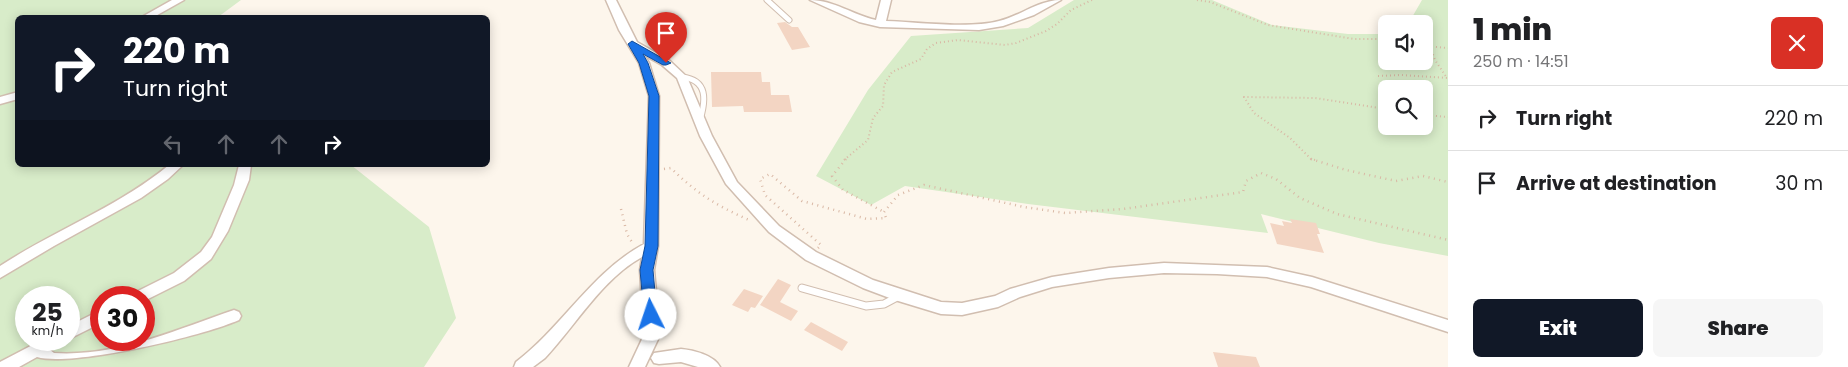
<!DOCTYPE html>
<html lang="en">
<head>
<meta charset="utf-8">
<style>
  body { margin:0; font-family:Poppins,sans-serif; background:#f6f6f6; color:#202124; height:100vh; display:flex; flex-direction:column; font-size:19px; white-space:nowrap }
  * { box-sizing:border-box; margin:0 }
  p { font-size:16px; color:#757577 }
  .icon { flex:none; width:28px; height:28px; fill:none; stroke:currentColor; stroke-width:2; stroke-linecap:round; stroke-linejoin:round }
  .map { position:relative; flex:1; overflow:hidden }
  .sheet { display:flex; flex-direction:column; background:#fff; width:400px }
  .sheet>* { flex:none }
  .top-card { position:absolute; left:15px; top:15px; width:475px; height:152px; border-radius:8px; box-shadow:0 2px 12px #0003; background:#111827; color:#fff; overflow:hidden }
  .tools { position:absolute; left:1378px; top:15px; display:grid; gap:10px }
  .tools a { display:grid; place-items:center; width:55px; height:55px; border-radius:8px; background:#fff; box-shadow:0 2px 12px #0003; font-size:25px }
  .speed { position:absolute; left:15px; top:286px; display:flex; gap:10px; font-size:25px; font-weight:700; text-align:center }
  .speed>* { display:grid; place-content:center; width:65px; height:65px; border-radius:50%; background:#fff; box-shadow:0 2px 12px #0003; line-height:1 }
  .speed small { font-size:12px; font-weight:400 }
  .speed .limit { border:8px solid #d22; background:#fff; color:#111 }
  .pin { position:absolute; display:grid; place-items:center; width:42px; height:42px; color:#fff; margin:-51px -21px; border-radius:50% 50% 50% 0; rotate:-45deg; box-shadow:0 0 5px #0007 }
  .pin .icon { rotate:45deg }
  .me { position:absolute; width:55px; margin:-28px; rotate:356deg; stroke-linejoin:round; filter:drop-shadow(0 0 4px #0008) }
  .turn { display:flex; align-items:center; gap:18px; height:105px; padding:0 25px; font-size:22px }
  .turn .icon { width:65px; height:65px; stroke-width:2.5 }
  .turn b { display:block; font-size:35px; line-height:42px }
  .lanes { display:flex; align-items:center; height:48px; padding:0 25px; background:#0003; justify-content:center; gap:25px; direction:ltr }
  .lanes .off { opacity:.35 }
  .round { display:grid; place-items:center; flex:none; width:52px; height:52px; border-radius:8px; background:#f6f6f6 }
  .headline { display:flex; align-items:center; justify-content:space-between; height:85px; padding:0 25px }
  h1 { font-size:30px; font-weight:800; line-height:38px }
  .primary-button { display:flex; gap:10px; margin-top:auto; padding:10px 25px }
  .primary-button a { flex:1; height:58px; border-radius:8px; background:#111827; color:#fff; font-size:20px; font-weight:800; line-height:58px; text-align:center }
  .primary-button a+a { background:#f6f6f6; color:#202124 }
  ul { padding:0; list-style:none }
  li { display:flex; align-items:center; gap:15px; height:65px; padding:0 25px; border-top:1px solid #e0e0e0 }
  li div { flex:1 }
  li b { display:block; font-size:19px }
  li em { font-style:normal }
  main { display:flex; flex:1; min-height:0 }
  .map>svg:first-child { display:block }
  .green { fill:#d8ecc9; fill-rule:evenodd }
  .building { fill:#f3d5c3 }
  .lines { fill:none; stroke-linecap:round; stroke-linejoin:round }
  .lane-far1-casing { stroke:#d1beb0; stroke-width:7 }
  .lane-casing { stroke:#d1beb0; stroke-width:9 }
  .street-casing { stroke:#d1beb0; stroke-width:3 }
  .path-far1 { stroke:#d9b8a5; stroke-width:2; stroke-dasharray:1 3; stroke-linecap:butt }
  .path { stroke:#d9b8a5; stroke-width:2.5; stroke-dasharray:1 4.5; stroke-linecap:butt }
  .lane-far1 { stroke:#fff; stroke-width:5 }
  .lane { stroke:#fff; stroke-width:7 }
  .street { fill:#fff; fill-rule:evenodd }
  .route { fill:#1a73e8; stroke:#114b97 }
</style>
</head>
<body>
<main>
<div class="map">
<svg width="1448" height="367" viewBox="0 0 1448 367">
  <rect width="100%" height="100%" fill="#fdf6ec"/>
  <!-- green -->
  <path class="green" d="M0 0H241L218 17 18 18V165H351L429 227 456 318 424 367H0ZM26 298H69V340H26ZM101 298H144V340H101Z
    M1074 0H1212L1272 25 1348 34H1386V61H1424V24H1404L1411 19 1422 0H1448V256L1379 243 1261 214 1268 233 1028 204 905 186 871 205 816 176 868 90 911 36 1028 28ZM1386 89H1424V126H1386Z"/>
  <!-- building -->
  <path class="building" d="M785 22 792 27H798L810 47 792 50 777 23Z
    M711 72H761L762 82H770L771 95H789L792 112H744L743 106 712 107Z
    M1290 219 1316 223 1320 234H1317L1324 253 1277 244 1270 223 1284 226 1282 221 1292 223Z
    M778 279 791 285 780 302 798 311 791 321 760 305Z
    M744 289 763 296 755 308 751 307 748 312 732 305Z
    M811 322 848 342 842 351 804 330Z
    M1213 352 1256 357 1260 367H1218Z"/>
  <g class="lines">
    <!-- lane-far1 casing -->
    <g class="lane-far1-casing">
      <path id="lane-far1" d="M767 0 789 20
        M682 77C708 80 706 100 700 120"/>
    </g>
    <!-- lane casing -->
    <g class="lane-casing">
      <path id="lane" d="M802 288 866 306 884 304 899 296"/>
    </g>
    <!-- street casing -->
    <g class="street-casing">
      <path id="street" d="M172 0H184L152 18H140Z
        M606 0H616L637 42 670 61 687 77 712 136 737 182 779 226 816 252 873 280 941 302 962 303 995 296 1010 289 1052 277 1109 268 1164 263 1267 267 1312 277 1448 320V332L1311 287 1267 277 1217 274 1164 273 1109 278 1052 287 1020 297 998 307 962 315 941 314 895 300 863 288 806 260 769 232 726 184 700 136 677 78 662 65 644 55 649 63 659 96 658 246 654 270 660 335 645 367H629L644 335 640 270 642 257C602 279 576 325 545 358L533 367H514L516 362C563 326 592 272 644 244L649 96 639 63 619 30Z
        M810 0C834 0 853 15 876 20L881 0H891L886 21C917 22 969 29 999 21 1020 16 1039 0 1061 0L1034 15 1003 26 979 30 880 27 859 22Z
        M18 92V99L0 104V97Z
        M169 165H183L168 179 141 198 54 246 0 278V266C55 230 118 207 169 165Z
        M239 165H251L249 180 228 231 211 259 184 281 144 301V298H130L132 294 174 273 201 252 212 237 234 185Z
        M101 310V323L69 339V326Z
        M234 310 239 312 241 316 239 320C200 337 72 367 37 357L19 367H0V362L42 340H64L61 344 50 350 54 353C117 357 175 330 234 310Z
        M681 349C693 350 714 355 720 367H698L681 362 659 364 654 363 651 358 654 353Z"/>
    </g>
    <!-- path-far1 -->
    <path class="path-far1" d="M1197 0 1210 2 1268 25 1354 39H1386
      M1424 46 1448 48
      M1430 47 1435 60 1447 78
      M1378 76 1401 75 1448 78
      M1424 115 1448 117
      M844 160 868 140 873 118 883 106 884 85 892 72 921 59 927 49 936 43 958 40 1005 45 1016 43 1046 31 1057 24 1071 10 1092 0
      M1315 160 1311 159 1290 138 1254 113 1244 97 1315 98 1386 109"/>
    <!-- path -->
    <path class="path" d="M846 159 832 176 843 190 884 212
      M1311 159 1346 170 1396 181 1423 176 1448 182
      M664 169 671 168C696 193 717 206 749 220
      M621 209 627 234 633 244
      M818 248 821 245 765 195 760 179 770 174 802 201 867 219 886 218 884 212 898 195 924 185 1024 207 1065 213 1123 209 1243 192 1246 181 1261 173 1276 179 1300 198 1337 214 1448 240"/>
    <!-- lane-far1 -->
    <use href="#lane-far1" class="lane-far1"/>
    <!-- lane -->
    <use href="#lane" class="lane"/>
    <!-- street -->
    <use href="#street" class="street"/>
  </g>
  <!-- route -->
  <path class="route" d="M632 41 671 63 666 65H663L643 54 648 63 659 96 658 246 653 270 657 315 655 319 651 321 646 319 644 315 640 270 645 246 649 96 639 63 628 44Z"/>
</svg>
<div class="tools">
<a><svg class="icon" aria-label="sound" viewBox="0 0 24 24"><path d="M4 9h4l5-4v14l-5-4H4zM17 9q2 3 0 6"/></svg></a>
<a><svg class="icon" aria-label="search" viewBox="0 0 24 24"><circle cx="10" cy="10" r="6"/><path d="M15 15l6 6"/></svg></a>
</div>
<div class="speed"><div>25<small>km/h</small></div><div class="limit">30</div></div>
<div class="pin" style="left:666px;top:63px;background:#d93025"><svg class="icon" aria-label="arrive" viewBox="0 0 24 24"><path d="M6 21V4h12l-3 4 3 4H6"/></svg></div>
<svg class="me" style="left:651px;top:315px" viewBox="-20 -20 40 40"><circle r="19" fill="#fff"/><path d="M0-13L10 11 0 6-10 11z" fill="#1a73e8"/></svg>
<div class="top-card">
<div class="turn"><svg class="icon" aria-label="right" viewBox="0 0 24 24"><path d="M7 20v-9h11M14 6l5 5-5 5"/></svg><div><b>220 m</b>Turn right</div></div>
<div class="lanes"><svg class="icon off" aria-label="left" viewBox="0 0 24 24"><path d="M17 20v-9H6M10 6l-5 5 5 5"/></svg><svg class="icon off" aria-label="ahead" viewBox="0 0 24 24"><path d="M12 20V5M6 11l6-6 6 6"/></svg><svg class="icon off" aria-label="ahead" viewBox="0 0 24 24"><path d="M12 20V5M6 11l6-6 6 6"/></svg><svg class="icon" aria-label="right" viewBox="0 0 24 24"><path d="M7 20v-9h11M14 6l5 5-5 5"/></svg></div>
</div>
</div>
<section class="sheet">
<div class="headline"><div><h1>1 min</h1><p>250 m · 14:51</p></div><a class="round" style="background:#d93025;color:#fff"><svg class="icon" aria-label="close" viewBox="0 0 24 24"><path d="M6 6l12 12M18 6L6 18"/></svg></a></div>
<ul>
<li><svg class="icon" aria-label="right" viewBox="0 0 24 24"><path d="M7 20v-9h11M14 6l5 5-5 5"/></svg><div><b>Turn right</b></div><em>220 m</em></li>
<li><svg class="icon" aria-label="arrive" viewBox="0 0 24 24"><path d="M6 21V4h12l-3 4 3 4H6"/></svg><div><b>Arrive at destination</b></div><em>30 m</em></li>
</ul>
<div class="primary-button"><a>Exit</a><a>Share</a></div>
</section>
</main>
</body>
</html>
